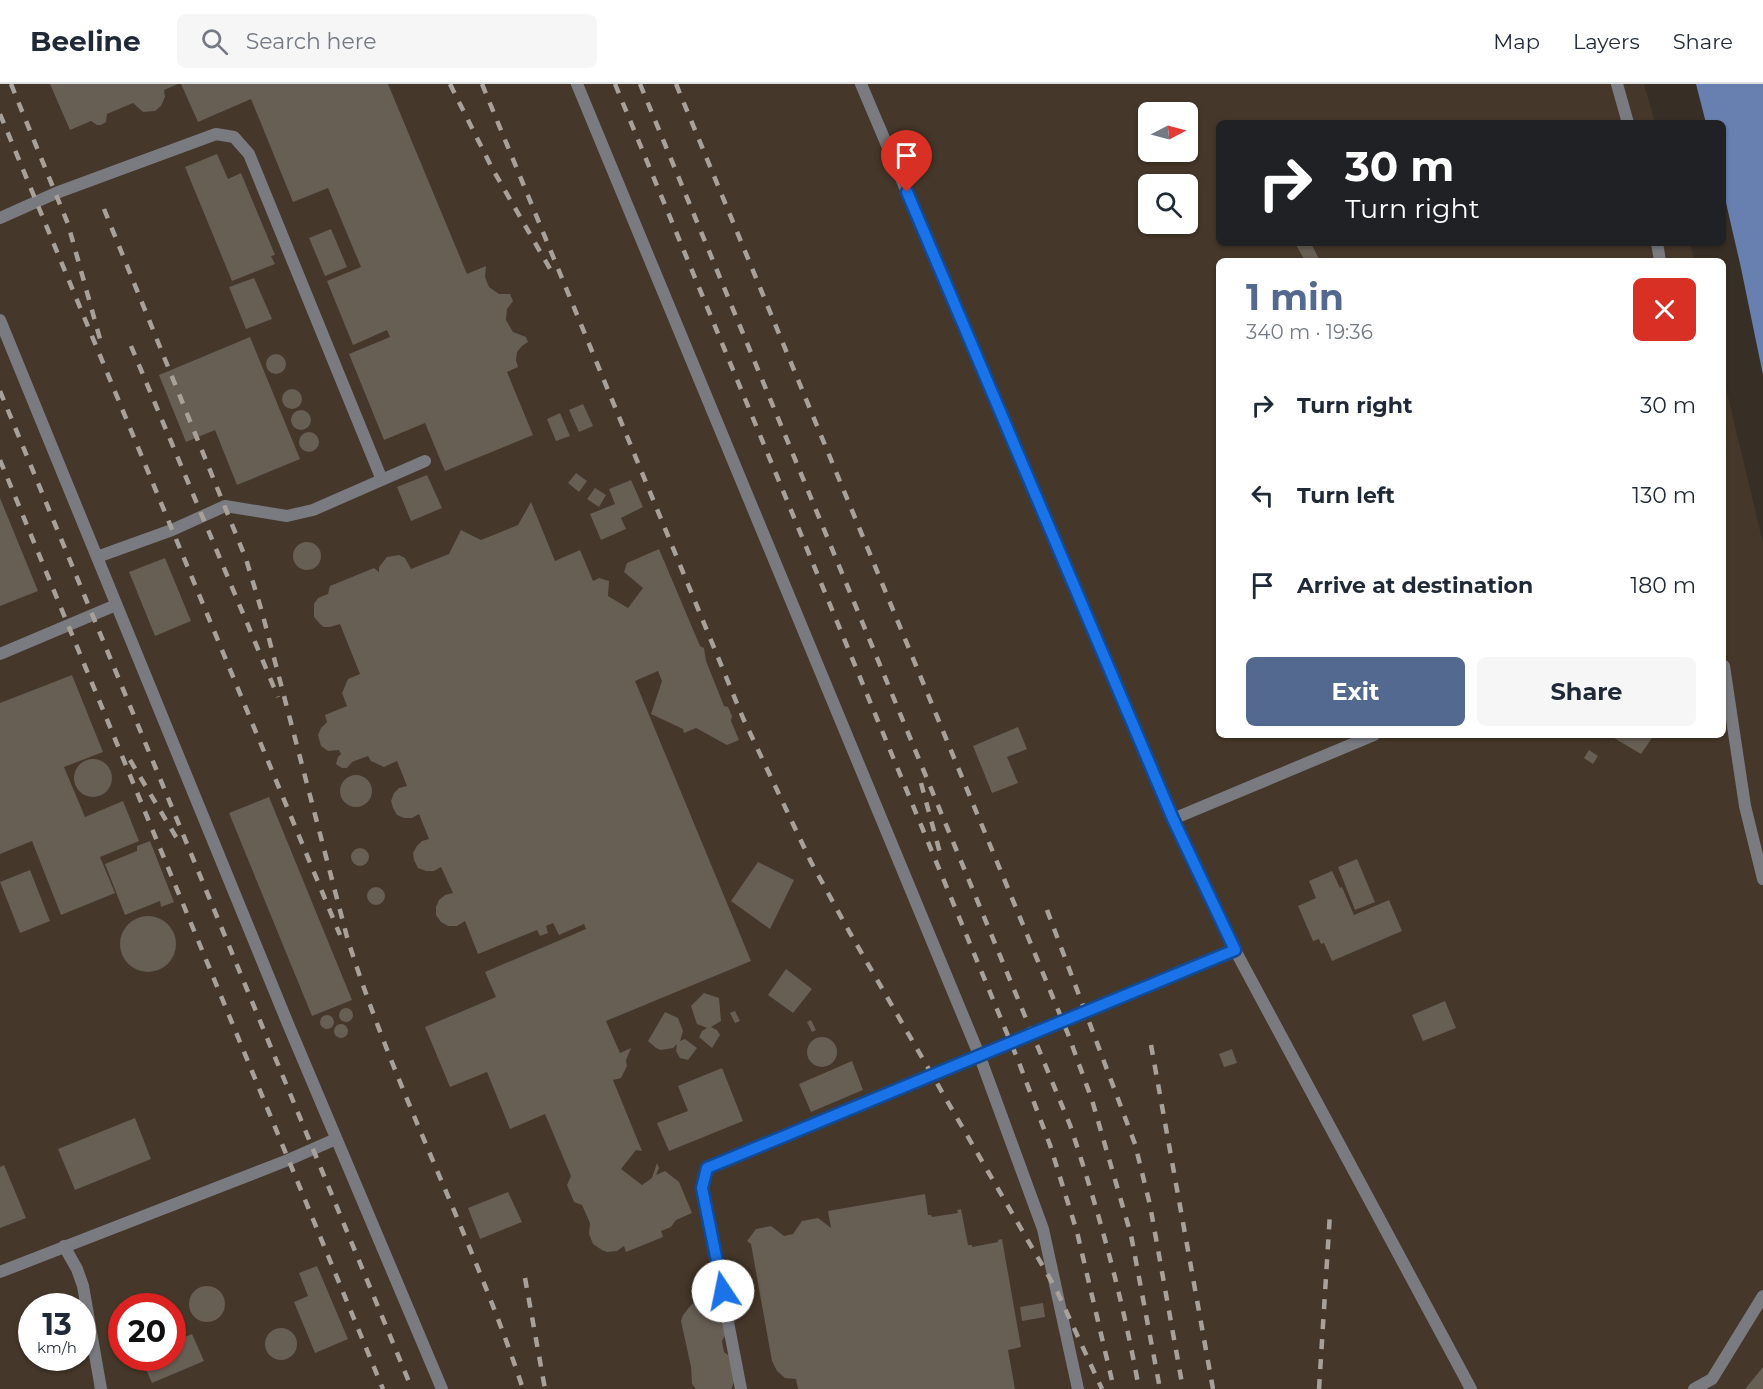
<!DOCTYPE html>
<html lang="en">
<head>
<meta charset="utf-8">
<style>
  body { margin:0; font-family:Montserrat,sans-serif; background:#f6f6f7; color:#1f2937; height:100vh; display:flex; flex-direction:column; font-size:22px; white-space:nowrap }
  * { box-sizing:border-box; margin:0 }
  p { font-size:20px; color:#747a83 }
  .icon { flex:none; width:33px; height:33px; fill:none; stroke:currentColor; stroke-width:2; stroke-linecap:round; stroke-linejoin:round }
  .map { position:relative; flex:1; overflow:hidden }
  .side { position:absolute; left:1216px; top:174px; width:510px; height:480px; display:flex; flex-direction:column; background:#fff; border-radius:9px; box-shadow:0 2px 4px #0004 }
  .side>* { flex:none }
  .hud { position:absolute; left:1216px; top:36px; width:510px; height:126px; border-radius:9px; box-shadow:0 2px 4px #0004; background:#202124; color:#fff; overflow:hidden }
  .needle { width:39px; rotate:84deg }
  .fabs { position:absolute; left:1138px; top:18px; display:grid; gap:12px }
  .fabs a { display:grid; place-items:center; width:60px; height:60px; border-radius:9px; background:#fff; box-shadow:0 2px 4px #0004; font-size:30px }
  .speed { position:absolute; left:18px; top:1209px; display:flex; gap:12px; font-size:30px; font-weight:700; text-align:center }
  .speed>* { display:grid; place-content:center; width:78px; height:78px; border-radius:50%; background:#fff; box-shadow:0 2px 4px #0004; line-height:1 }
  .speed small { font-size:15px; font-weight:400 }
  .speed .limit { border:9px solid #d22; background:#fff; color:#111 }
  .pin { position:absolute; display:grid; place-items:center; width:51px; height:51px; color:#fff; margin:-62px -26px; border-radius:50% 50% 50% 0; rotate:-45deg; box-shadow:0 0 6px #0007 }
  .pin .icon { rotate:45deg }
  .me { position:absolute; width:66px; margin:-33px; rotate:349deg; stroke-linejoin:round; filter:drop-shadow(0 0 4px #0008) }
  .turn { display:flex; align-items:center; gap:21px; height:126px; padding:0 30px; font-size:27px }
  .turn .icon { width:78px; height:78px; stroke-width:2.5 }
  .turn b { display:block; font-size:42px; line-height:51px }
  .round { display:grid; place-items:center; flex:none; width:63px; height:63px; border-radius:9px; background:#f6f6f7 }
  .summary { display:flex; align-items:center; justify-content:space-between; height:102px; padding:0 30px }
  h1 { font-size:36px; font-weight:700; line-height:45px; color:#546990 }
  .cta { display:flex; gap:12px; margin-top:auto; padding:12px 30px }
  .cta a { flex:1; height:69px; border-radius:9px; background:#546990; color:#fff; font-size:24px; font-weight:700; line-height:69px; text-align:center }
  .cta a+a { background:#f6f6f7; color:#1f2937 }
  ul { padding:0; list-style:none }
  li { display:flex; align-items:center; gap:18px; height:90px; padding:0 30px }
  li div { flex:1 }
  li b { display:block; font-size:22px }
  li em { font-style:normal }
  header { display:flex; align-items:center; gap:36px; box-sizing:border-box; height:84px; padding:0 30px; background:#fff; border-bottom:2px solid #e0e1e3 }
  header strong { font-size:28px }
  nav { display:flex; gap:33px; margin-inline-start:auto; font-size:21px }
  .search { width:420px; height:54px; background:#f6f6f7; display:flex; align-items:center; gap:15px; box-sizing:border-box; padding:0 21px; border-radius:9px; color:#747a83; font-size:22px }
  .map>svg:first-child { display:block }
  .built { fill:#453729; fill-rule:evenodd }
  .water { fill:#6880b0 }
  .building { fill:#675e54 }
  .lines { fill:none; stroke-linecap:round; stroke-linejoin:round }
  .service { stroke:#797b81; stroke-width:12 }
  .rail { stroke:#a8a19a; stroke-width:4.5; stroke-dasharray:10 10; stroke-linecap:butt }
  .route-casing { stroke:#114b97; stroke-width:15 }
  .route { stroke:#1a73e8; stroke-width:10 }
</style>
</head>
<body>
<header>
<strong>Beeline</strong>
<div class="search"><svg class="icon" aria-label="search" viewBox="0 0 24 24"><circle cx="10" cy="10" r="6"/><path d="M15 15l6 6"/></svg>Search here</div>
<nav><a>Map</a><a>Layers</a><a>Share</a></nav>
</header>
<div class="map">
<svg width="1763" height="1305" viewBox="0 0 1763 1305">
  <rect width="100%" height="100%" fill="#372f26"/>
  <!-- built -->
  <path class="built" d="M0 0H1644L1655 39H1220V159H1690L1695 177H1220V651H1724V296L1763 459V1305H0ZM1149 28H1188V68H1149ZM1149 100H1188V140H1149ZM32 1222H82V1274H32ZM122 1222H172V1274H122Z"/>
  <!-- water -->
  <path class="water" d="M1696 0H1763V291L1741 184 1724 110V39H1706Z"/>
  <!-- building -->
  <path class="building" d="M50 0H178L164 6 165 13 161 22 155 27 143 28 133 19 107 30 106 38 101 41H97L91 37 70 46Z
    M181 0H388L467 190 486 182 485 193 489 203 499 210H510L513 217 507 225 506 236 513 248 526 253 528 258 522 262 517 268 516 276 518 283 507 288 533 351 445 387 425 339 384 356 349 270 390 253 387 246 353 261 327 197 361 183 328 104 293 118 251 15 198 38Z
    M217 70 228 95 241 89 275 171 271 172 275 180 232 197 185 83Z
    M331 145 347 183 325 192 309 154Z
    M1295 159H1311L1320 177H1305Z
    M254 194 272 235 246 245 229 203Z
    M250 253 300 375 237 401 215 346 186 358 159 291Z
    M266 280a10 10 0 1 1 20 0a10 10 0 1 1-20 0Z
    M282 315a10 10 0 1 1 20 0a10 10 0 1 1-20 0Z
    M583 320 593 342 579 348 569 326Z
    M291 336a10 10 0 1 1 20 0a10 10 0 1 1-20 0Z
    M560 329 570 352 556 357 547 335Z
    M299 358a10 10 0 1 1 20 0a10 10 0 1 1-20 0Z
    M576 389 587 397 579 408 568 399Z
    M427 391 442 424 411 437 397 403Z
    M631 396 643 423 621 434 626 445 601 456 590 430 615 420 609 405Z
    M595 404 606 411 599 423 587 415Z
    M0 414 38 507 0 522Z
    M531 418 555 477 580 466 593 497 599 494 609 497 608 512 628 524 643 504 624 488 627 479 659 465 700 562 704 564 706 577 724 622 728 623 732 632 731 637 739 656 727 661 696 644 684 649 683 645 651 630 662 597 658 587 635 597 751 877 606 937 620 969 631 964 626 976 627 982 621 994 613 996 642 1067 636 1066 621 1085 642 1101 652 1094 657 1079 659 1084 656 1091 665 1087 679 1098 692 1129 676 1136 671 1143 661 1147 663 1153 626 1168 624 1162 617 1167 607 1168 602 1166 593 1160 589 1150 590 1139 582 1121 574 1118 567 1101 571 1092 545 1030 510 1045 487 988 450 1003 425 943 496 913 485 888 586 845 584 840 559 851 553 839 546 842 548 849 540 852 537 846 478 870 465 837 457 842H448L441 838 436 831V823L439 816 445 811 453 809 441 783 434 787H426L418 784 414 776 413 769 417 762 422 757 429 755 419 730 412 734H404L397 731 393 724 391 717 394 709 399 704 407 702 397 677 384 683 371 677 368 672 352 678 347 684H342L336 680 338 673 341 670 339 666 328 667 321 662 318 651 321 644 327 638 325 631 347 622 342 609 348 595 360 590 340 540 330 543H324L320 540 314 533V520L318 514 328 510 330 502 374 484 379 488V483L387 473 399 471 405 474 411 485 449 470 461 446 481 456 518 441Z
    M293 472a14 14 0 1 1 28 0a14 14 0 1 1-28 0Z
    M165 474 191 537 155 552 129 488Z
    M72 591 103 668 64 683 85 733 123 717 139 757 100 773 115 809 61 831 32 757 0 770V619Z
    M1018 643 1027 665 1007 673 1018 699 992 709 973 662Z
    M1616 651H1654L1641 670 1614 654Z
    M1589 666 1598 672 1593 680 1584 674Z
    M74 694a19 19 0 1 1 38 0a19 19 0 1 1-38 0Z
    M340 707a16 16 0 1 1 32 0a16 16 0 1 1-32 0Z
    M269 713 352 916 312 932 229 729Z
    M150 757 174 818 161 823 160 817 125 831 105 780 137 767V762Z
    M351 773a9 9 0 1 1 18 0a9 9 0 1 1-18 0Z
    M1357 775 1375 818 1355 826 1338 783Z
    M758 778 794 796 770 845 731 817Z
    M30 786 50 837 20 849 0 798Z
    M1332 787 1340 804 1342 803 1354 831 1389 816 1402 847 1332 877 1324 859 1321 860 1319 855 1313 857 1298 822 1316 814 1309 797Z
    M367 812a9 9 0 1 1 18 0a9 9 0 1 1-18 0Z
    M120 860a28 28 0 1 1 56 0a28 28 0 1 1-56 0Z
    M786 885 812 905 793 929 768 911Z
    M704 909 719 914 721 937 711 943 717 946 720 951 712 964 699 953 702 947 707 944 697 940 691 922Z
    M1445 917 1456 944 1423 957 1412 931Z
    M339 931a7 7 0 1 1 14 0a7 7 0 1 1-14 0Z
    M735 927 740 937 735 939 730 929Z
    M665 928 678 934 683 947 680 957 685 955 697 964 688 976 680 974 676 967 677 960 673 964 661 966 656 964 648 957Z
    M320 938a7 7 0 1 1 14 0a7 7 0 1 1-14 0Z
    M811 936 816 946 812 948 807 938Z
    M334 947a7 7 0 1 1 14 0a7 7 0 1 1-14 0Z
    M807 968a15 15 0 1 1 30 0a15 15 0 1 1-30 0Z
    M1232 965 1237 979 1224 983 1219 970Z
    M852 977 863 1006 811 1028 799 1000Z
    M722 984 743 1037 669 1067 657 1039 688 1027 678 1002Z
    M135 1034 151 1075 75 1106 58 1065Z
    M4 1081 26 1134 0 1144V1083Z
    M508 1108 522 1138 480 1155 468 1124Z
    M925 1110 928 1131H931L932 1133 958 1129 957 1126 961 1125 968 1161H972V1163L998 1158V1156L1002 1155 1021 1263 1008 1266 1015 1305H798L796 1295 785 1294 777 1287 772 1277 751 1160 747 1157 756 1145 771 1142 784 1152 793 1150 802 1137 818 1134 831 1144 828 1127Z
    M317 1182 348 1255 315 1269 294 1218 308 1212 299 1189Z
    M189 1220a18 18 0 1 1 36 0a18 18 0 1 1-36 0Z
    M706 1216 718 1220 724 1226 728 1246 722 1257 724 1268 732 1274 736 1294 731 1305H696L692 1300 691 1283 681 1237 683 1231 692 1220Z
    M1043 1219 1045 1233 1022 1237 1020 1223Z
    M265 1260a16 16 0 1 1 32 0a16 16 0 1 1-32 0Z
    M192 1250 204 1277 152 1299 141 1274H172V1258Z
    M1763 1283V1305H1745Z"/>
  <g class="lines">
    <!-- service -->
    <path class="service" d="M577 0 980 973 1043 1145 1078 1305
      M861 0 1173 735 1235 866 1471 1305
      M1617 0 1628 39
      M0 134 56 109 216 50 234 53 249 70 382 396
      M1657 159 1660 177
      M0 236 288 940 442 1305
      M97 473 172 446 225 422 287 432 313 426 425 377
      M0 570 116 521
      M1724 582 1745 722 1763 795
      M1173 735 1374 651
      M64 1162 77 1185 83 1202 101 1305
      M0 1188 288 1076 336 1055
      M741 1305 702 1104 707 1084 1235 866
      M1694 1305 1712 1295 1763 1212"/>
    <!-- rail -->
    <path class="rail" d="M11 0 68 140 100 255
      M450 0 492 84 553 190
      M482 0 743 634 811 778 850 849 1056 1205 1102 1305
      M615 0 1018 976 1050 1061 1077 1148 1114 1305
      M640 0 1070 1041C1099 1128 1123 1215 1139 1305
      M676 0 1068 950 1092 1016 1131 1151 1160 1305
      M0 30 340 851
      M104 125 246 475 262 528 347 853C395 1007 472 1151 523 1305
      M131 262 278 613
      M0 307 412 1305
      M0 376 383 1305
      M130 676 179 758
      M921 699 940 769
      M1047 826 1135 1060 1150 1121 1183 1305
      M1151 961 1213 1305
      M525 1194 545 1305
      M1319 1305 1330 1129"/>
  </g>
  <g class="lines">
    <!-- route casing -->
    <g class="route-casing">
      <path id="route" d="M723 1207 702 1104 707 1084 1235 866 1173 735 907 108"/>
    </g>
    <!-- route -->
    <use href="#route" class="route"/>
  </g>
</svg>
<div class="fabs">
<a><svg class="needle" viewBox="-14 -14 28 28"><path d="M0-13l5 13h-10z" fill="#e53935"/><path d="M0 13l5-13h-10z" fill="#747a83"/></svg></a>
<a><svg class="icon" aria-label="search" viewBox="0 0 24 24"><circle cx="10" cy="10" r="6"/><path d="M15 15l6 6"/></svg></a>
</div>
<div class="speed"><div>13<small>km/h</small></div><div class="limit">20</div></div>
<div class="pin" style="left:907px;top:108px;background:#d93025"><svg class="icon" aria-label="arrive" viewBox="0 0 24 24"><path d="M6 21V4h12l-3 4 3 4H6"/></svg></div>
<svg class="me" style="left:723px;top:1207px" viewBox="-20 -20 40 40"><circle r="19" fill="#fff"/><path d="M0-13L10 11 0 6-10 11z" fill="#1a73e8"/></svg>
<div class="hud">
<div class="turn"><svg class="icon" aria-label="right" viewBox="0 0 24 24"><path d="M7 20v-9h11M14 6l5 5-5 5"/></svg><div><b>30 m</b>Turn right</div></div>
</div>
<section class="side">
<div class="summary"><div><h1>1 min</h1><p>340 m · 19:36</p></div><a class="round" style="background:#d93025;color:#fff"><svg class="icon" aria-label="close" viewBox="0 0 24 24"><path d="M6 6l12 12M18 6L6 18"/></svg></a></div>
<ul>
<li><svg class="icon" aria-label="right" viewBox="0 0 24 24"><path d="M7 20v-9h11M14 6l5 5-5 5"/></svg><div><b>Turn right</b></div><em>30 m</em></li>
<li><svg class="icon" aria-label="left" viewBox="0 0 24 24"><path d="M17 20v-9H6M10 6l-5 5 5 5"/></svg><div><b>Turn left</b></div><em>130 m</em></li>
<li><svg class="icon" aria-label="arrive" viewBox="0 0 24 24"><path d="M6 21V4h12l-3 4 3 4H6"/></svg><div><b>Arrive at destination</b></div><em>180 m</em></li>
</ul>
<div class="cta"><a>Exit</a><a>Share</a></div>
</section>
</div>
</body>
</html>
